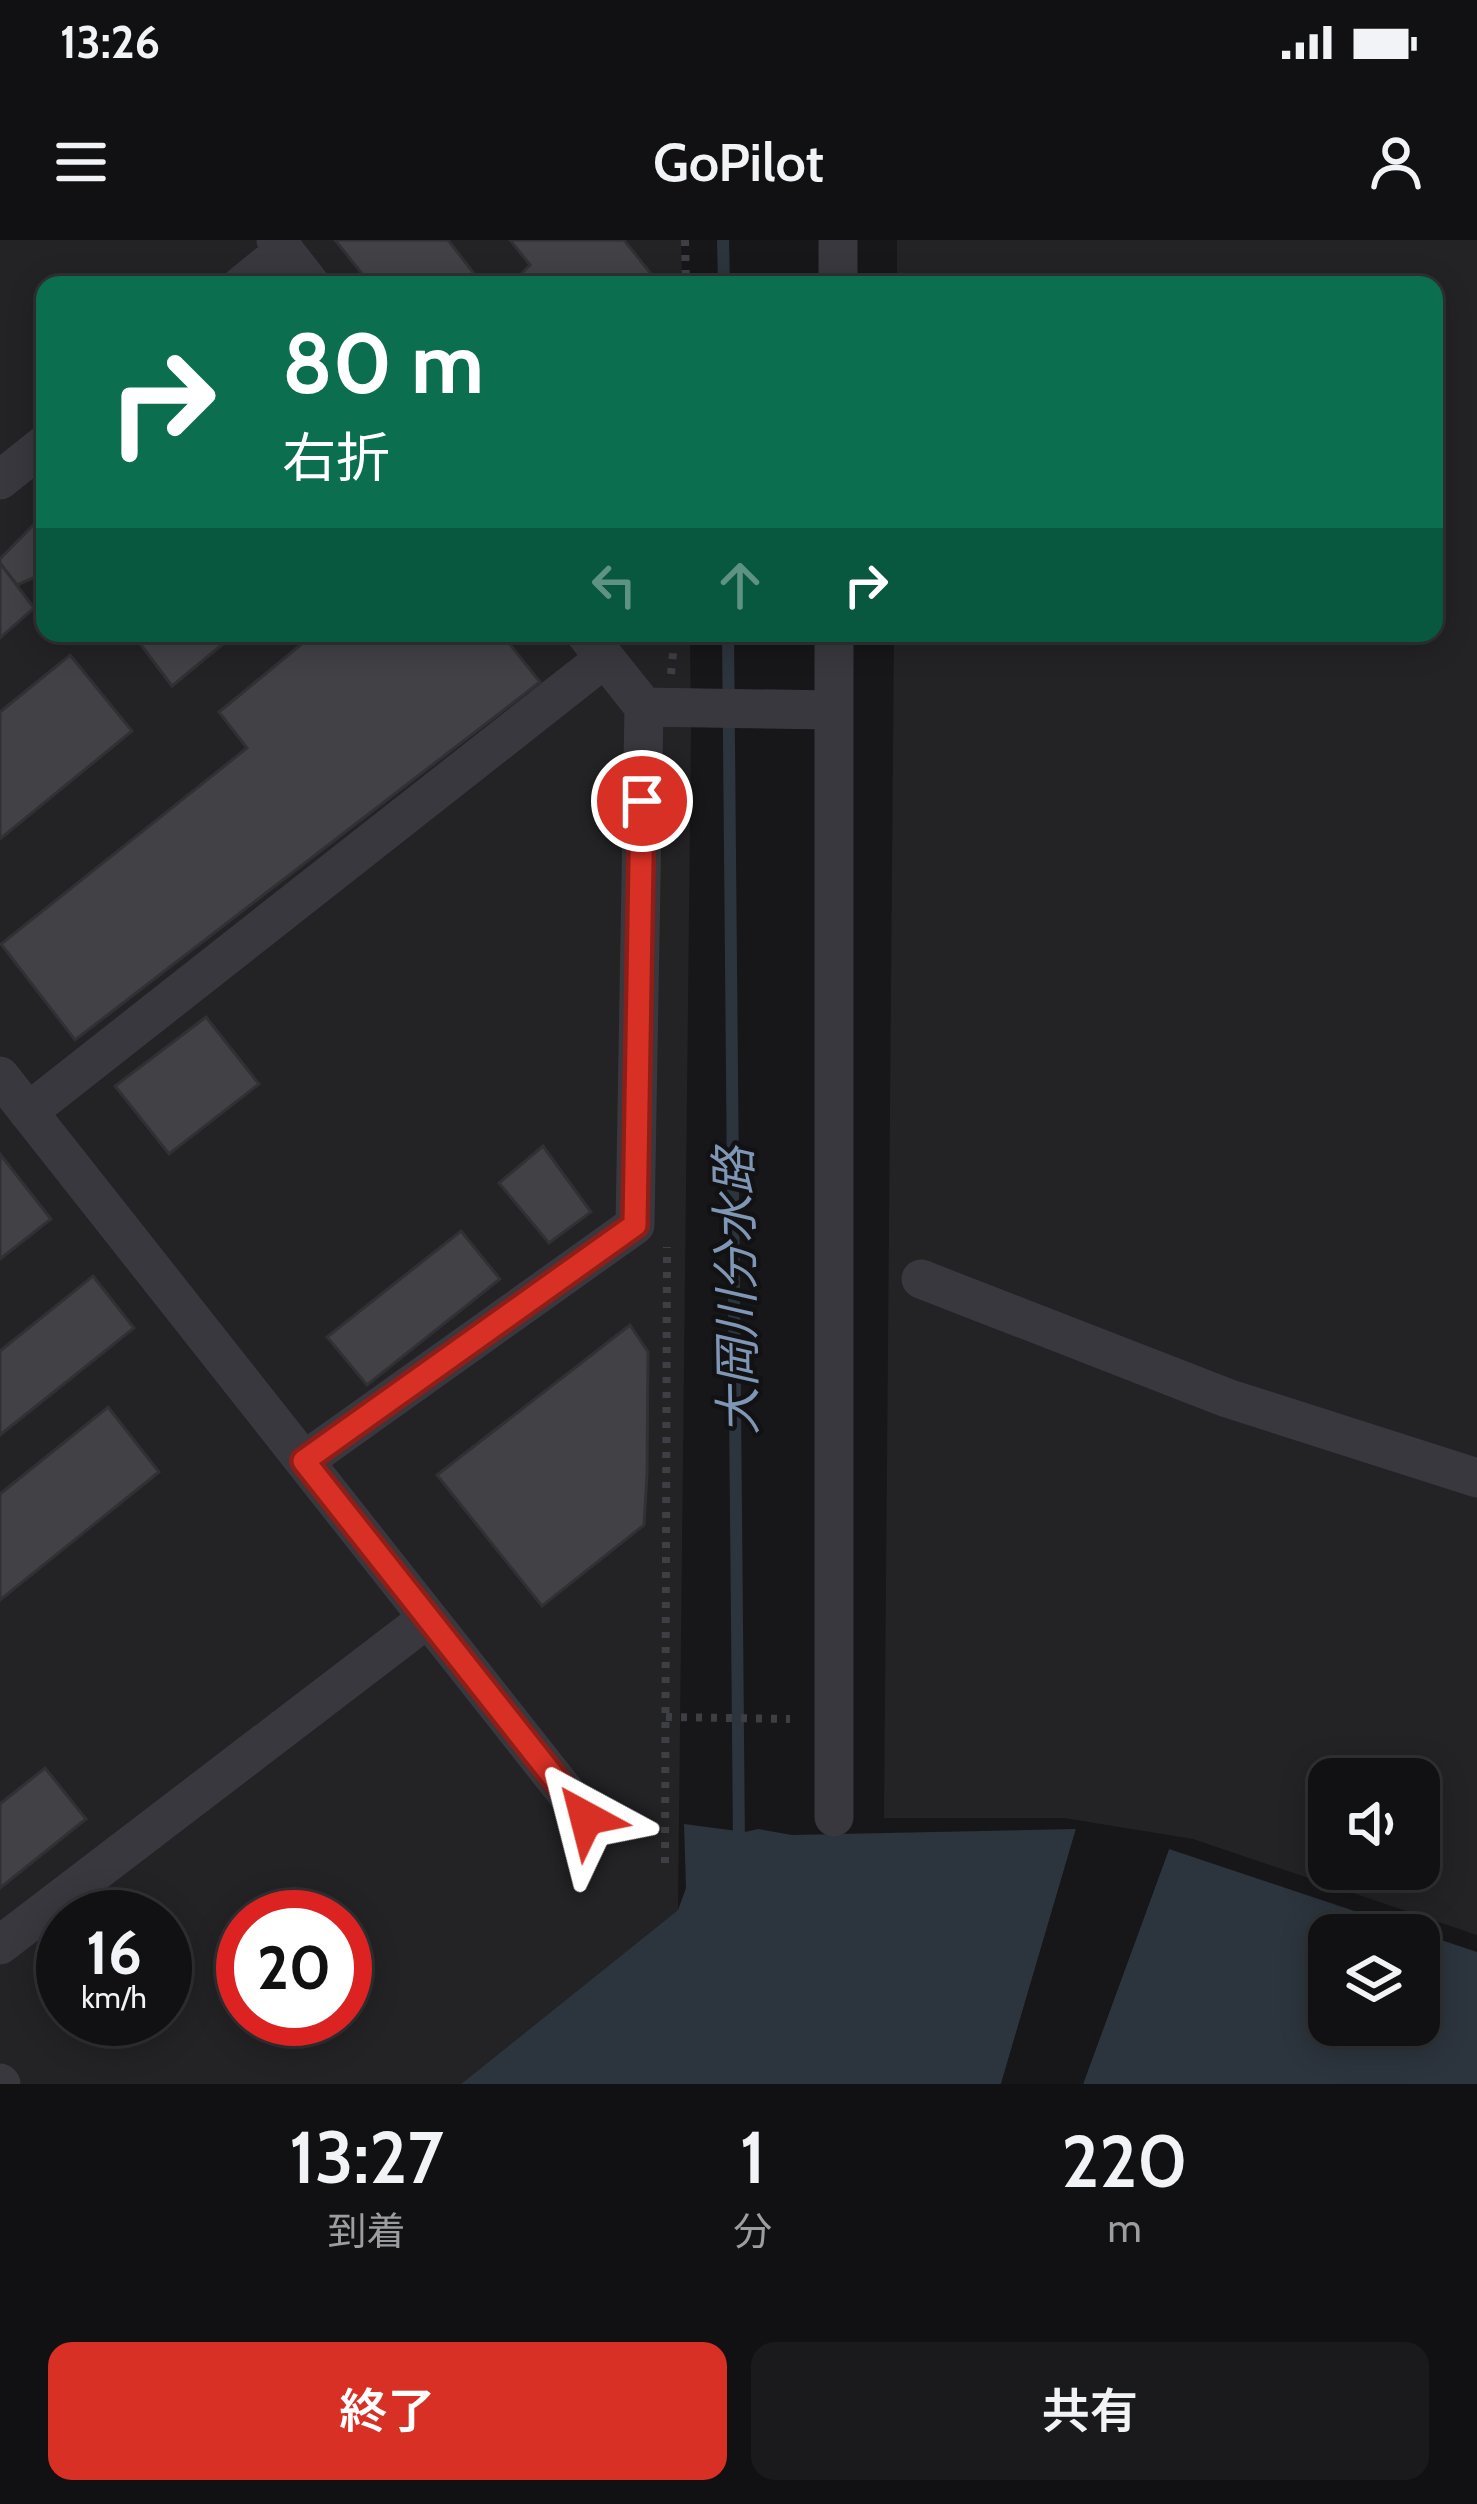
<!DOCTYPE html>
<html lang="ja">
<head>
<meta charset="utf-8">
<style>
  body { margin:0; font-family:Cabin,"Noto Sans JP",sans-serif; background:#1a1a1c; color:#f1f3f6; height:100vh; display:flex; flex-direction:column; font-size:45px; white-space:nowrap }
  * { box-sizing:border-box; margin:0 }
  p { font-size:39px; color:#9c9da0 }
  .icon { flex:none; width:66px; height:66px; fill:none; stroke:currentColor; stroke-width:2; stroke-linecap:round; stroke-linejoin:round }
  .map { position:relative; height:1844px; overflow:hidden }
  .side { display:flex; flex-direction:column; background:#111113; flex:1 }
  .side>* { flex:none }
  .guide { position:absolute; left:36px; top:36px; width:1407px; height:366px; border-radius:24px; box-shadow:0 6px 30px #0003,0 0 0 3px #303133; background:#0b6e4f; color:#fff; overflow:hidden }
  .tools { position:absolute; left:1308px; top:1518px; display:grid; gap:24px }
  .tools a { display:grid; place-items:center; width:132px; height:132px; border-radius:24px; background:#111113; box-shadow:0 6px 30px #0003,0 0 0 3px #303133; font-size:60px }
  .speed { position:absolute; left:36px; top:1650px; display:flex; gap:24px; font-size:60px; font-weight:700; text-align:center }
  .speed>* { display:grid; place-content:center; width:156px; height:156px; border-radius:50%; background:#111113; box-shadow:0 6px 30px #0003,0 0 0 3px #303133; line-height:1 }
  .speed small { font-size:30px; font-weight:400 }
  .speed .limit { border:18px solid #d22; background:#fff; color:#111 }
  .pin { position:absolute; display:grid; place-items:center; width:102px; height:102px; color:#fff; margin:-51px; border:6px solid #fff; border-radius:50%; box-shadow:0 3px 12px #0007 }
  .me { position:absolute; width:132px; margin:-66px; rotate:322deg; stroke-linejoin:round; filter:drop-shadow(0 0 9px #0008) }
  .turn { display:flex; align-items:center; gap:42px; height:252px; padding:0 48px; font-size:54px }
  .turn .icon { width:156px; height:156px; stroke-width:2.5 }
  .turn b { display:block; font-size:84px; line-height:102px }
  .lanes { display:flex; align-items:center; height:114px; padding:0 48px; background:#0003; justify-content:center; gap:60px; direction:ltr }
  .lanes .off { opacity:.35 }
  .eta { display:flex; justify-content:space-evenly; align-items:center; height:204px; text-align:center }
  .eta b { font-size:72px; font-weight:600; line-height:84px }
  .action { display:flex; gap:24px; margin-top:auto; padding:24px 48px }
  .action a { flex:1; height:138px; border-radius:24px; background:#d93025; color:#fff; font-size:48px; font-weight:600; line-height:138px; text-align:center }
  .action a+a { background:#1a1a1c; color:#f1f3f6 }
  .status { display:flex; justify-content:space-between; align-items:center; height:84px; padding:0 60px; background:#111113; direction:ltr }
  .status svg { height:33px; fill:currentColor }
  header { display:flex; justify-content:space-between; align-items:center; height:156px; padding:0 48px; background:#111113; font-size:54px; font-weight:600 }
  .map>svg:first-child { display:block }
  .built { fill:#232326; fill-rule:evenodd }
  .water { fill:#2c343d; fill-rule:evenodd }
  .pier { fill:#171719 }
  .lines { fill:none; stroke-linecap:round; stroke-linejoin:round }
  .stream { stroke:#2c343d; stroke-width:12 }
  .building { fill:#414146; stroke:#313135; stroke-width:3 }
  .path { stroke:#3e3f45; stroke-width:8; stroke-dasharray:6 9; stroke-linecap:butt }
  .minor { stroke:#38383e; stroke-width:39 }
  .route-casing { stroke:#8d1f18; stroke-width:30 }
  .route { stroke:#d93025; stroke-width:21 }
  .labels { text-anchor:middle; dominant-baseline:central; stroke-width:9; stroke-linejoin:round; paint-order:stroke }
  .water-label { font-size:48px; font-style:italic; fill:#7f97b5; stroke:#121214 }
</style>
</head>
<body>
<div class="status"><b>13:26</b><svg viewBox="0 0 49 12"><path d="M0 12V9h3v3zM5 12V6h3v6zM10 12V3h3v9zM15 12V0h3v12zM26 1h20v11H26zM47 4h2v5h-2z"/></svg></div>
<header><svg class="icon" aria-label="menu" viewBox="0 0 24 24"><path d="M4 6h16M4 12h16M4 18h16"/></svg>GoPilot<svg class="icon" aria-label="person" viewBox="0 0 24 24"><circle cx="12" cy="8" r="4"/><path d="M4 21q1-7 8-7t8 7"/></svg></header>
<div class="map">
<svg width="1477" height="1844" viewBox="0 0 1477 1844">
  <rect width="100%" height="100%" fill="#171719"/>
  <!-- built -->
  <path class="built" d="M0 0H681L682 45H45V393H690L691 493 678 1670 461 1844H0ZM63 1677H165V1779H63ZM243 1677H345V1779H243Z
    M897 0H1477V1695L1193 1599 1064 1578H884L894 393H1434V45H897ZM1329 1539H1419V1629H1329Z"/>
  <!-- water -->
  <path class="water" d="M684 1584 745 1592 758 1589 792 1595 1076 1589 1001 1844H461L678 1670 686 1648Z
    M1169 1609 1477 1712V1844H1083ZM1329 1695H1419V1785H1329Z"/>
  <!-- pier -->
  <path class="pier" d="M1076 1589 1082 1591 1007 1844H1001Z
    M1163 1608 1169 1609 1083 1844H1077Z"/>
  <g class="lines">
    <!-- stream -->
    <path class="stream" d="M723 0 724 45
      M728 393 739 1604"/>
  </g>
  <!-- building -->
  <path class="building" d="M335 0H448L483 45H371Z
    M510 0H624L660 45H510L530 25Z
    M45 273V333L17 345 0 323V319Z
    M0 323 34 368 0 398Z
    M132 393H224L229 399 172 446Z
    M315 393H501L540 442 75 800 1 704 247 508 219 472Z
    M70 415 132 491 0 599V472Z
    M206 777 259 844 169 914 115 846Z
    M543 906 591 972 549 1003 499 943Z
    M0 914 51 979 0 1019Z
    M461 991 500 1039 367 1145 327 1097Z
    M93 1036 134 1088 0 1195V1111Z
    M630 1085 648 1112 647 1234 644 1285 542 1366 437 1235Z
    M108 1167 159 1232 0 1360V1254Z
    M45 1528 86 1579 0 1648V1564Z"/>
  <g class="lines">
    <!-- path -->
    <path class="path" d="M685 0 686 45
      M671 434 675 393
      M666 1477 790 1479
      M665 1623 667 1007"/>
    <!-- minor -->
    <path class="minor" d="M276 0 311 45
      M242 45 284 11
      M838 45V0
      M0 240 45 204
      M644 467 833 470
      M0 836 586 1578
      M28 872 605 418
      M921 1039 1227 1158 1477 1238
      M304 1221 635 985 644 467 585 393
      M834 1577V393
      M0 1705 428 1378
      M0 1843 1 1844"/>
  </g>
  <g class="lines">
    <!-- route casing -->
    <g class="route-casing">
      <path id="route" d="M586 1578 304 1221 635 985 642 561"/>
    </g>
    <!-- route -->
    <use href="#route" class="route"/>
  </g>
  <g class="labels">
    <!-- water labels -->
    <g class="water-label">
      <text transform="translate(736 1051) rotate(-91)">大岡川分水路</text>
    </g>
  </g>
</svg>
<div class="tools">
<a><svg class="icon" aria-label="sound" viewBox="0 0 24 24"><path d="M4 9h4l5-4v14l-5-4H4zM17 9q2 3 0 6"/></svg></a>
<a><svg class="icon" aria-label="layers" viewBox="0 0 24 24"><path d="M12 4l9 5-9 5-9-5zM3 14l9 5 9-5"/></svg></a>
</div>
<div class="speed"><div>16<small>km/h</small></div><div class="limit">20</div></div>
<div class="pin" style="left:642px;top:561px;background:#d93025"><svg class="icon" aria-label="arrive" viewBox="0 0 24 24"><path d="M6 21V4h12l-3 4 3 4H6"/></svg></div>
<svg class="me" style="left:586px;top:1578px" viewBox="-20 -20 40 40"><path d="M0-17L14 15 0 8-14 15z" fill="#d93025" stroke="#fff" stroke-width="4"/></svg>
<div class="guide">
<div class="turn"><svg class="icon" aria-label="right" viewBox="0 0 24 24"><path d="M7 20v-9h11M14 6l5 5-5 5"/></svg><div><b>80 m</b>右折</div></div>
<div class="lanes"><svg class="icon off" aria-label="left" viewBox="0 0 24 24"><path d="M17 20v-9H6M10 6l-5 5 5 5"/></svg><svg class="icon off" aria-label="ahead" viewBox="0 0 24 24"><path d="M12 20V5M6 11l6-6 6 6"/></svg><svg class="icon" aria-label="right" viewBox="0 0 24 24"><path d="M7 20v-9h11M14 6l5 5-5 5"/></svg></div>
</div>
</div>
<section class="side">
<div class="eta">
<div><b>13:27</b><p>到着</p></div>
<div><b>1</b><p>分</p></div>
<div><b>220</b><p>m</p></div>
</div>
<div class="action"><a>終了</a><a>共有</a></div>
</section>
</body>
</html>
